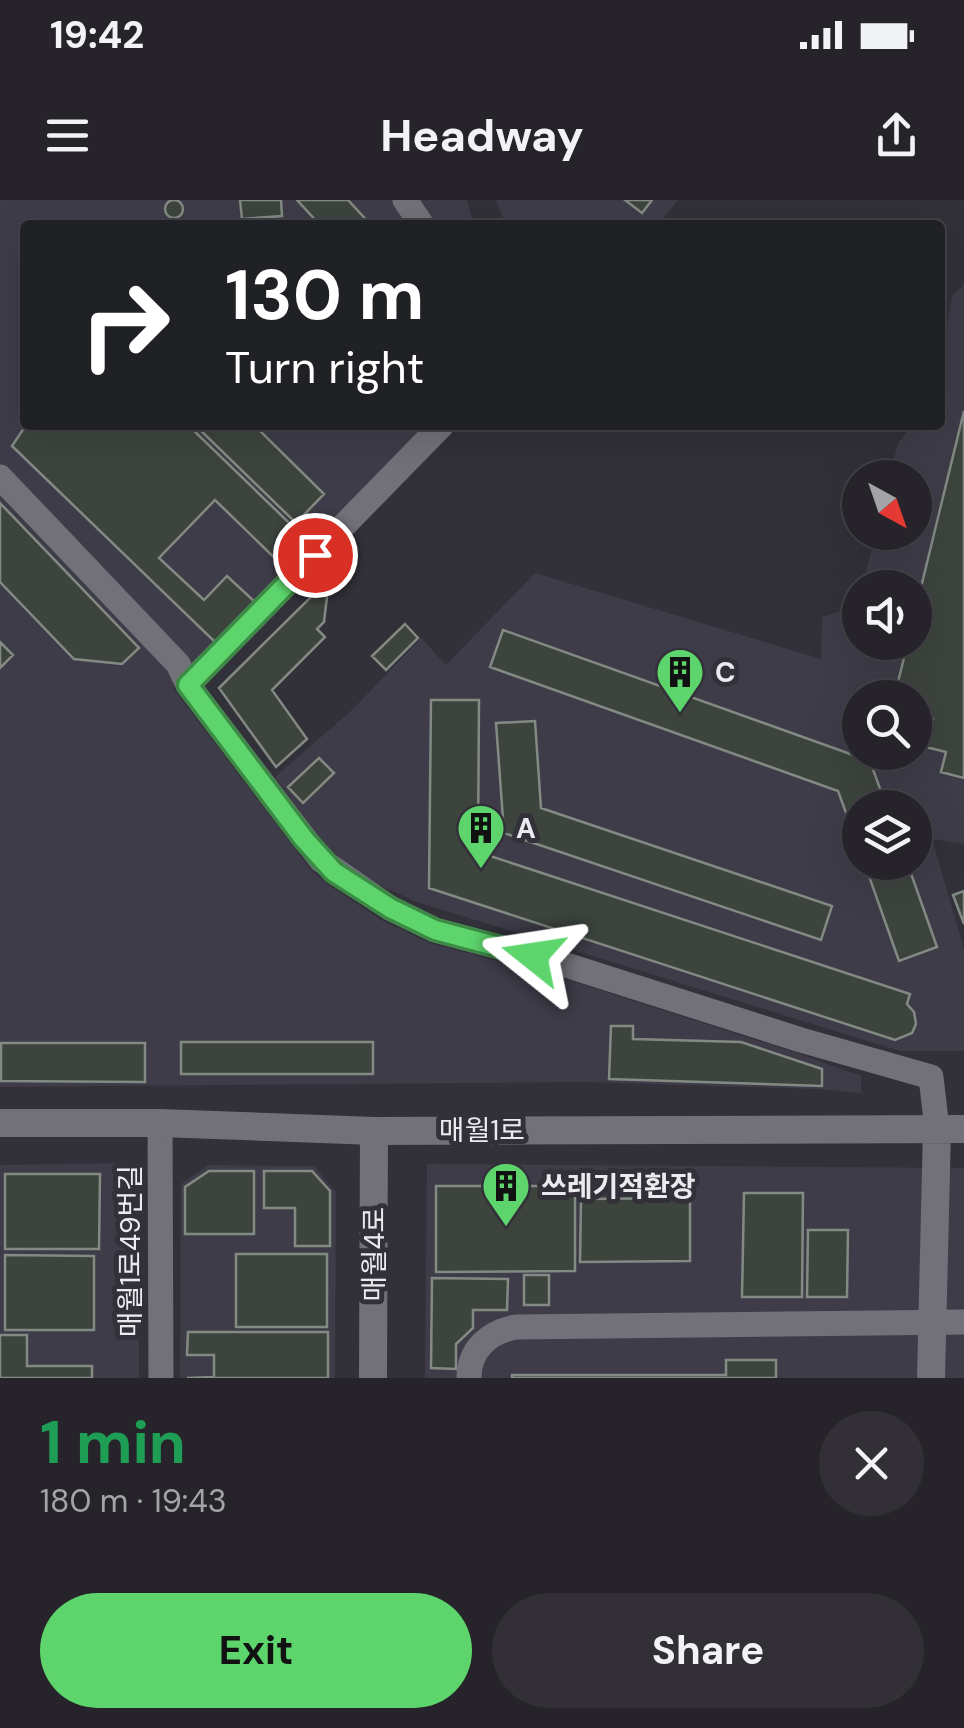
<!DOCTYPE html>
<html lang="en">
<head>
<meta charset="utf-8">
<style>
  body { margin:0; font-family:"DM Sans","Noto Sans KR",sans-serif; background:#323036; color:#f1f3f6; height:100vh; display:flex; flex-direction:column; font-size:38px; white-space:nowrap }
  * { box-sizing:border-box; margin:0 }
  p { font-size:32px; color:#a4a4a8 }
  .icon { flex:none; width:55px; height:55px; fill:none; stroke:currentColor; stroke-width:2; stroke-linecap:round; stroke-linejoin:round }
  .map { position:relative; height:1178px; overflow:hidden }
  .side { display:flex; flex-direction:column; background:#26242a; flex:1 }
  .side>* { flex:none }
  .guide { position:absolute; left:20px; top:20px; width:925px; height:210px; border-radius:10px; box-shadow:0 10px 40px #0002,0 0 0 2px #424147; background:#202124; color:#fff; overflow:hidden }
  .needle { width:65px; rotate:140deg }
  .buttons { position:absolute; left:842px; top:260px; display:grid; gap:20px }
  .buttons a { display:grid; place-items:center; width:90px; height:90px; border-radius:50%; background:#26242a; box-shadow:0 10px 40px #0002,0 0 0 2px #424147; font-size:50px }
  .pin { position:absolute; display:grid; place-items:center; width:85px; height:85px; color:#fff; margin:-42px; border:5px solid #fff; border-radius:50%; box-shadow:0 2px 10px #0007 }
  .me { position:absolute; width:110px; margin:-55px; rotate:285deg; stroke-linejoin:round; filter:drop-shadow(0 0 8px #0008) }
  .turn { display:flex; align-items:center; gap:35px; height:210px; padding:0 40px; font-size:45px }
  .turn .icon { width:130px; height:130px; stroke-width:2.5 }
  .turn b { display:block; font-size:70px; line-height:85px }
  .round { display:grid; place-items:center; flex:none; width:105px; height:105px; border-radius:52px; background:#323036 }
  .head { display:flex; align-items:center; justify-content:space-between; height:170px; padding:0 40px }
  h1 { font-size:60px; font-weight:700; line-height:75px; color:#1e9e55 }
  .cta { display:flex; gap:20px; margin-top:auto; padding:20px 40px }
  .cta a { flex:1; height:115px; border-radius:60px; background:#5dd56c; color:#111; font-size:40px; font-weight:700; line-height:115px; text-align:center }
  .cta a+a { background:#323036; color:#f1f3f6 }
  .status { display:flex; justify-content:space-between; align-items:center; height:70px; padding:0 50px; background:#26242a; direction:ltr }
  .status svg { height:28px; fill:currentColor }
  header { display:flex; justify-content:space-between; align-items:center; height:130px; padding:0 40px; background:#26242a; font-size:45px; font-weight:700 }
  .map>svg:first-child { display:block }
  .built { fill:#3e3c48; fill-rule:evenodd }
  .building { fill:#3d443e; stroke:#838a83; stroke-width:2.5 }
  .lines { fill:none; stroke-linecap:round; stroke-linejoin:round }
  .minor { stroke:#727179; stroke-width:25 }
  .tertiary { stroke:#727179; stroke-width:28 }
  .route-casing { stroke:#3c8a46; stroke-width:25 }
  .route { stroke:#5dd56c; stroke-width:18 }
  .labels { text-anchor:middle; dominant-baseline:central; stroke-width:10; stroke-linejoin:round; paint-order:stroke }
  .poi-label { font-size:28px; font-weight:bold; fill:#ebeaef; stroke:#323038; text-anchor:start }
  .street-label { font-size:28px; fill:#ebeaef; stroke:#323038 }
</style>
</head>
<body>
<div class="status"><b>19:42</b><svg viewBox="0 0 49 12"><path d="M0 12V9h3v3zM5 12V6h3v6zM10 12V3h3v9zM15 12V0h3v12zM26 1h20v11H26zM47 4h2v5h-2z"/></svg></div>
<header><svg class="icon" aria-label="menu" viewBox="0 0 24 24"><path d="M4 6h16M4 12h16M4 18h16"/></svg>Headway<svg class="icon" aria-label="share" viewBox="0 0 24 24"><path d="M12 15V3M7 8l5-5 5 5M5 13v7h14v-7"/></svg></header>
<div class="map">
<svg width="964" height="1178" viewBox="0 0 964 1178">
  <rect width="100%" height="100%" fill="#323038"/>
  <!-- built -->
  <path class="built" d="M0 0H467L474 25H25V225H431L173 488 311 670 326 683 383 721 430 743 562 778 797 853 861 876V893L818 889 584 882 0 887Z
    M496 0H678L658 25H630L617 21 505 23Z
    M964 85V644L932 639 964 749V851H900L417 702 359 676 325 645 275 577 352 510 421 438 446 465 535 373 821 459 822 417 847 409 860 415V442H915V388L862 387 876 333 915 332V278L889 277 898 243 913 225H940V167L952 96ZM860 498H915V552H860ZM860 608H915V662H860Z
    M131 963 140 971 139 1178H0V965Z
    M427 964 964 968V1178H425Z
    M208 965 314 966 336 992 335 1178H180L181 984Z"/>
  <!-- building -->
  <path class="building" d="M240 0H281L282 16 242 19Z
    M297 0H348L371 25H320Z
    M625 0H652L642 13Z
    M165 9a9 9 0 1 1 18 0a9 9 0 1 1-18 0Z
    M964 211V578L941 572 946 552 926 547 933 519 915 515V498H894L908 442H915V412Z
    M26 225H188L313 346 288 371 215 300 159 358 204 400 227 376 255 402 216 443 12 246Z
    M195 225H254L324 294 296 323Z
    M0 303 139 448 122 464 74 459 0 382Z
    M319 389 327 397 324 422 317 429 325 437 272 490 307 539 276 567 219 488Z
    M405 424 418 438 386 470 372 456Z
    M503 430 870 561 887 608H860V651L838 591 490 467Z
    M0 442 13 455 0 468Z
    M431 500H479L478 652 910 794 907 804 914 812 916 824 912 833 895 840 429 688Z
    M535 521 541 608 832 706 821 740 504 633 496 523Z
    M319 558 334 573 303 603 288 587Z
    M864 662H907L937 747 899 761Z
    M964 691V724L953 695Z
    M611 826H633V839L741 842 822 869V886L609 879Z
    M181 842H373V874H181Z
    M1 843H145V882L1 881Z
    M209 971H254V1034H185V987Z
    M264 971H312L330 991V1046H295V1008H264Z
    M5 974H100L99 1049H5Z
    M436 986H575V1071L436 1072Z
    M744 993H803L802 1097H742Z
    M690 998V1061L580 1062 581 999Z
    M808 1030H848L847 1097H807Z
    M236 1054H327V1127H236Z
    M5 1055 94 1056V1130H5Z
    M524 1075H549V1105H524Z
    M432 1078 508 1079 507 1110H473V1128L456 1144V1169L431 1168Z
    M188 1132H328V1178H187L214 1177V1155H187Z
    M0 1135H27V1166H92V1178H0Z
    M726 1160H776V1178H512V1175H726Z"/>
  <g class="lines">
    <!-- minor -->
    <path class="minor" d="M405 0 422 25
      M0 277 178 464 188 485 321 660 390 708 435 730 566 765 801 840 931 877 937 929
      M188 485 442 225
      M160 923 161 1178
      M469 1178C469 1149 489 1132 516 1127L964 1122"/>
    <!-- tertiary -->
    <path class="tertiary" d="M0 923H160L374 931 964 929
      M373 1178 374 931
      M931 1178 937 929"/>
  </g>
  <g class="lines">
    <!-- route casing -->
    <g class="route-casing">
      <path id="route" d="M315 355 188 485 304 639 334 672 390 708 435 730 533 756"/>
    </g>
    <!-- route -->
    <use href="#route" class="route"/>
  </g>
  <!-- icons -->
  <defs>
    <g id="building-pin" transform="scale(2.5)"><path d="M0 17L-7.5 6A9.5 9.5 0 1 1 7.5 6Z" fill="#5dd56c" stroke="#323038"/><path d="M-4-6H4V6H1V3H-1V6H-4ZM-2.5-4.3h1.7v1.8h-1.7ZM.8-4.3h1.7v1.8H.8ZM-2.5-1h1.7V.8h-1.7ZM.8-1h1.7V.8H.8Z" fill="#111"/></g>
  </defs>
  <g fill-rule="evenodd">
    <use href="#building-pin" x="680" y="472"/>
    <use href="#building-pin" x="481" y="628"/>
    <use href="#building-pin" x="506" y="986"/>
  </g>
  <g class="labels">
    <!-- poi labels -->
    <g class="poi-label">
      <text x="715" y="472">C</text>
      <text x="516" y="628">A</text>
      <text x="541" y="986">쓰레기적환장</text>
    </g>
    <!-- street labels -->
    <g class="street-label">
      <text x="482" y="930">매월1로</text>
      <text transform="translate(130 1051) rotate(-90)">매월1로49번길</text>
      <text transform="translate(374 1054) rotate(-90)">매월4로</text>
    </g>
  </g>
</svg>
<div class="buttons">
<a><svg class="needle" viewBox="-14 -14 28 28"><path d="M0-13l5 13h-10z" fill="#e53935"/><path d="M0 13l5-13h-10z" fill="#a4a4a8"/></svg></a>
<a><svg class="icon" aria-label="sound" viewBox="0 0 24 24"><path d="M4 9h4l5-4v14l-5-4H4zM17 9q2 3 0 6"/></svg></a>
<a><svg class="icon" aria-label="search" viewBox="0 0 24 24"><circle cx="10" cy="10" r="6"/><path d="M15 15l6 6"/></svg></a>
<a><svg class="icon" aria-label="layers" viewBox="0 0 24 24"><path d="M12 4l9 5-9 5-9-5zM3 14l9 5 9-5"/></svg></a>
</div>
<div class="pin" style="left:315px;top:355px;background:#d93025"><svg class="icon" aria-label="arrive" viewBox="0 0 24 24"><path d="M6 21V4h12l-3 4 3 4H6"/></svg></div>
<svg class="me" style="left:533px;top:756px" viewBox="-20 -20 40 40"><path d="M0-17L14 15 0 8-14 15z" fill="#5dd56c" stroke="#fff" stroke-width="4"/></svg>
<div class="guide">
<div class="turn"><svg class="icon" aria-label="right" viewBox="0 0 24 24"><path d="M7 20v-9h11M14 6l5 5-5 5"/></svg><div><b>130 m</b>Turn right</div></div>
</div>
</div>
<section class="side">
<div class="head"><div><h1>1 min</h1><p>180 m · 19:43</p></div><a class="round"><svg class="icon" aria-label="close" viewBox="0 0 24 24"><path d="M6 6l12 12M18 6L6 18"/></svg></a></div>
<div class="cta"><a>Exit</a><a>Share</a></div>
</section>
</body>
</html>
